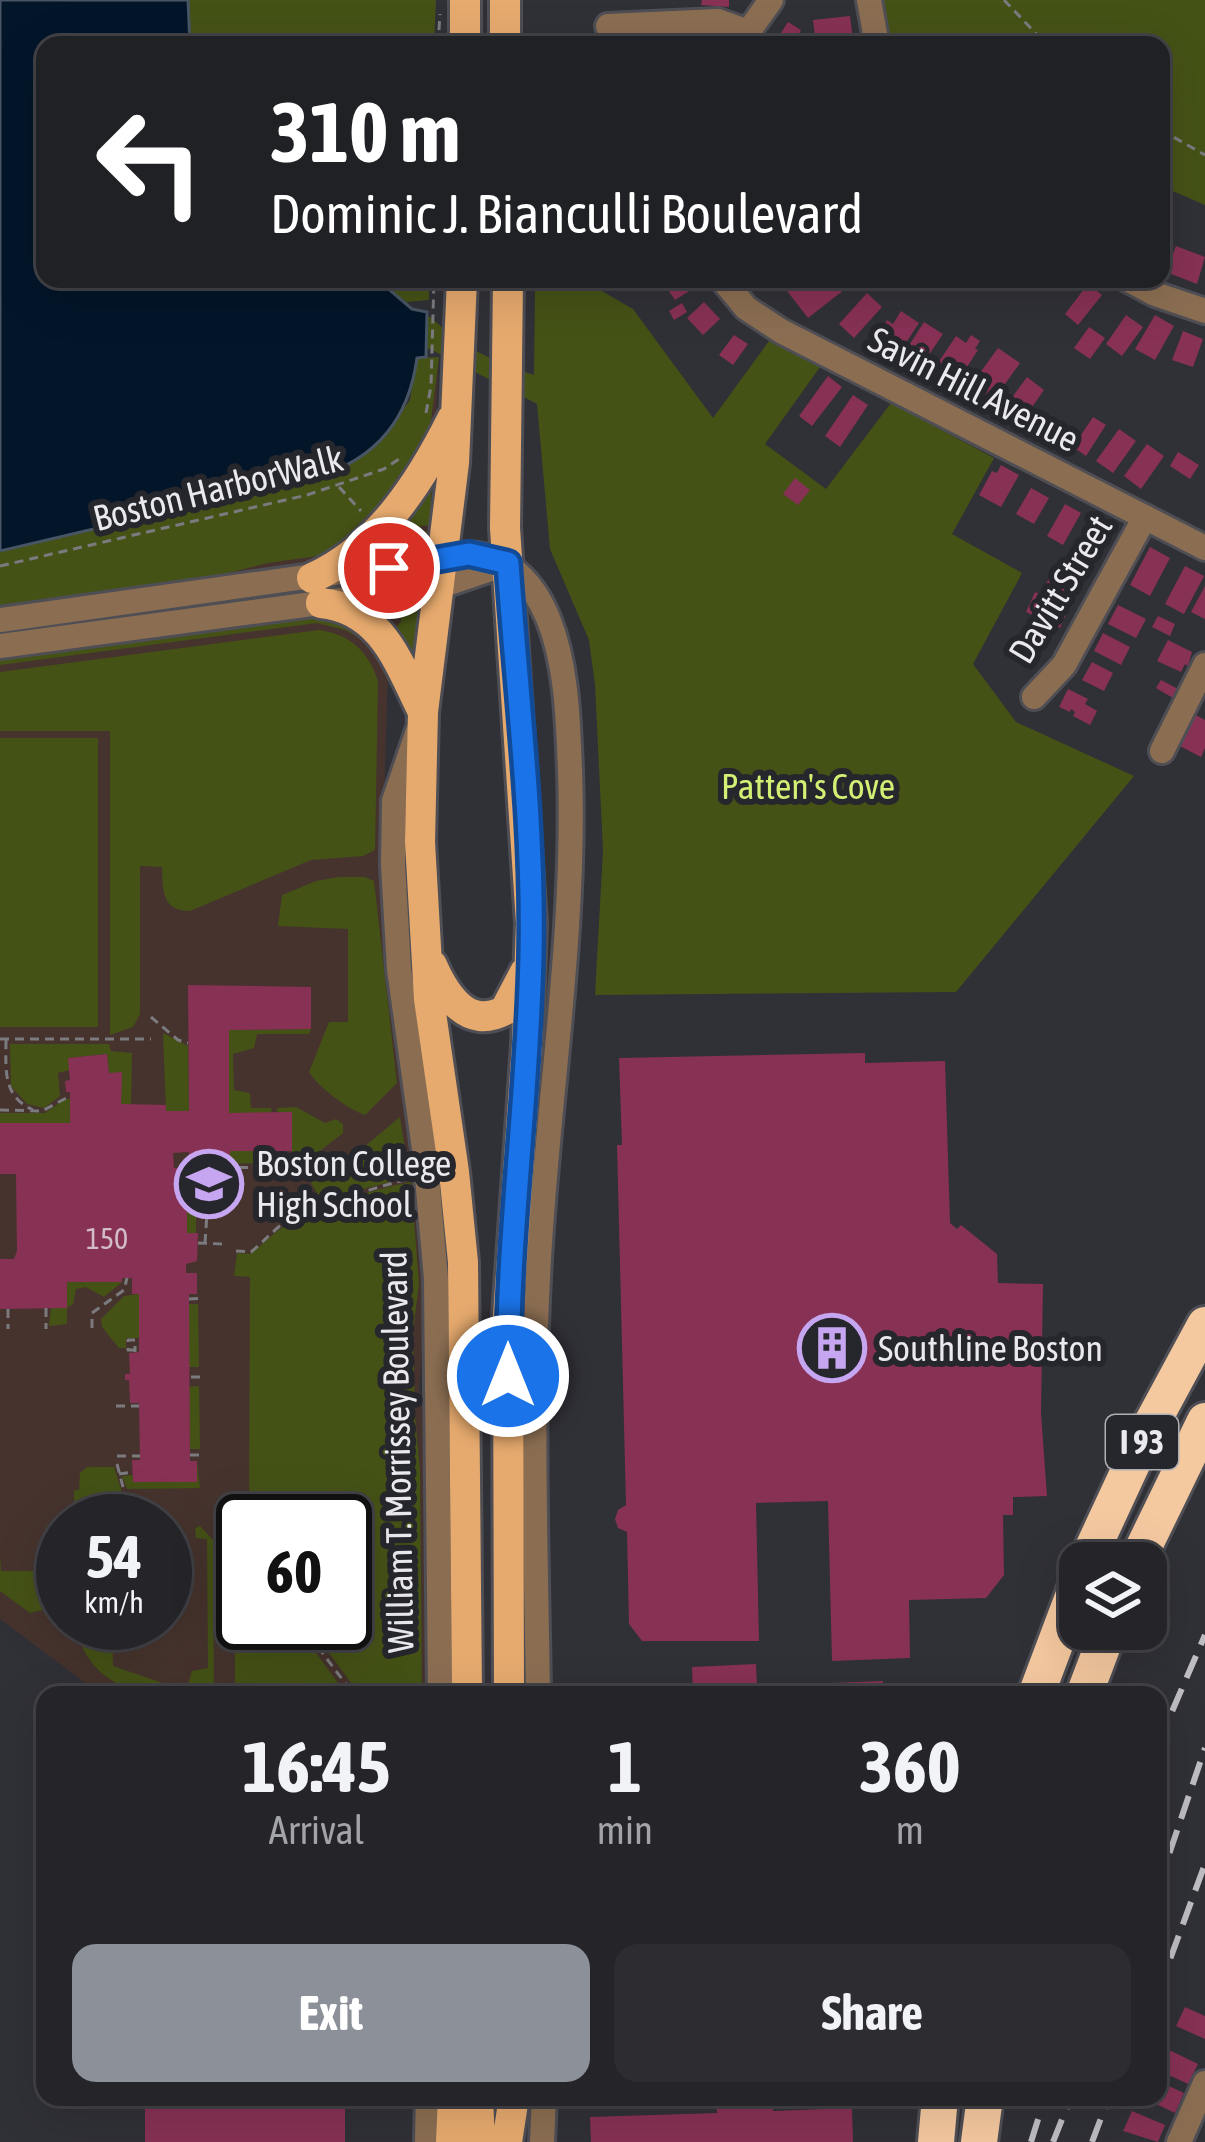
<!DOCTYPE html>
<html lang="en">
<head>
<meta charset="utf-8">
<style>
  body { margin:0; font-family:"Asap Condensed",sans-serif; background:#2c2c31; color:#f1f3f6; height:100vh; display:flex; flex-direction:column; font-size:45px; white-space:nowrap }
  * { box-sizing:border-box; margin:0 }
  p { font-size:39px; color:#a3a4a8 }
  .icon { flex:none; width:66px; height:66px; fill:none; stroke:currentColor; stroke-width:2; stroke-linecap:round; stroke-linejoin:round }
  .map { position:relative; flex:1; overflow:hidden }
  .side { position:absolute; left:36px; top:1686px; width:1131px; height:420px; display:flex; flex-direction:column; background:#242429; border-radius:24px; box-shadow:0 12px 48px #0002,0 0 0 3px #414146 }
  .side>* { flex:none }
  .top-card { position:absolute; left:36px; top:36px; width:1134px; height:252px; border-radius:24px; box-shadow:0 12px 48px #0002,0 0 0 3px #414146; background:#202124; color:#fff; overflow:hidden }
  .controls { position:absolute; left:1059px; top:1542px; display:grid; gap:24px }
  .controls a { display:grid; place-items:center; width:108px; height:108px; border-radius:24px; background:#242429; box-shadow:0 12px 48px #0002,0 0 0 3px #414146; font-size:60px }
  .speed { position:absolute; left:36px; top:1494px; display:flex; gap:24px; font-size:60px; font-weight:700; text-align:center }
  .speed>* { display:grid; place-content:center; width:156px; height:156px; border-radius:50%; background:#242429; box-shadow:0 12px 48px #0002,0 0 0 3px #414146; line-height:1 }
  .speed small { font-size:30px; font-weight:400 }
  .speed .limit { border:6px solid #111; border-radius:18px; background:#fff; color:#111 }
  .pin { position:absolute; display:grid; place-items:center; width:102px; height:102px; color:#fff; margin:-51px; border:6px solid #fff; border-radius:50%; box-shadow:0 3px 12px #0007 }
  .me { position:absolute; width:132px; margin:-66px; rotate:0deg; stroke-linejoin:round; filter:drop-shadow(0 0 9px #0008) }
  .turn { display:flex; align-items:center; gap:42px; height:252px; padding:0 36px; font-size:54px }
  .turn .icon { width:156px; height:156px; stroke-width:2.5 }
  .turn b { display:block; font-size:84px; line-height:102px }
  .eta { display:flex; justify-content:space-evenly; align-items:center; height:204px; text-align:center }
  .eta b { font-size:72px; font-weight:700; line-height:84px }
  .primary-button { display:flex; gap:24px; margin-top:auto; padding:24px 36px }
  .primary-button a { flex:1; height:138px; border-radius:24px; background:#8c9099; color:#fff; font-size:48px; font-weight:700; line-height:138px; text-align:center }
  .primary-button a+a { background:#2c2c31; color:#f1f3f6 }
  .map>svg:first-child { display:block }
  .education { fill:#46332d; fill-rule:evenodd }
  .green { fill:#455216 }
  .water { fill:#031529; stroke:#485564; stroke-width:3 }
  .building { fill:#873155 }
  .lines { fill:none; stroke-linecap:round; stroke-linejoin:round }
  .minor-casing { stroke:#4e4e54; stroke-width:30 }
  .major-casing { stroke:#4e4e54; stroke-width:36 }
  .highway-casing { stroke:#4e4e54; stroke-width:42 }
  .path { stroke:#7a7a7f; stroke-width:3; stroke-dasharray:9 6; stroke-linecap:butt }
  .minor { stroke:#8b6e52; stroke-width:24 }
  .major { stroke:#e6aa6e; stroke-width:30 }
  .highway { stroke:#f5c9a0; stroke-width:36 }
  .rail { stroke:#bebec3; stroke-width:6; stroke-dasharray:24 12; stroke-linecap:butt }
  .route-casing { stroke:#114b97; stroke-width:30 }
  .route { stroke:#1a73e8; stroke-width:21 }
  .labels { text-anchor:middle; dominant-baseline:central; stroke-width:12; stroke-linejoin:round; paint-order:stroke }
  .number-label { font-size:30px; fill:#d1bcc8 }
  .shield { fill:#26262d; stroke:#afafb4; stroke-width:3 }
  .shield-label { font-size:33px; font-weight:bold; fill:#eaeaee }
  .street-label { font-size:36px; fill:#eaeaee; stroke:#26262d }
  .park-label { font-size:36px; fill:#d3f075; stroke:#26262d }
  .poi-label { font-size:36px; fill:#eaeaee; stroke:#26262d; text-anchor:start }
</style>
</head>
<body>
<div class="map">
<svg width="1205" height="2142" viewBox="0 0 1205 2142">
  <rect width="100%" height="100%" fill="#303037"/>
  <!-- education -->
  <path class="education" d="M439 357 430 533 415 654 388 673 383 828 426 1296 419 1388 427 1444 431 1695H77L84 1682 0 1619V551L372 449 410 400 417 358ZM63 1521H165V1623H63ZM243 1521H345V1623H243Z"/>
  <!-- green -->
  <path class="green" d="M0 0H436L434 45H45V279H429V300L407 302 412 309C433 313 442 331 460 342 483 356 509 367 534 375L535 288 600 290 633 309 713 418 769 341 820 367 765 444 826 489 891 403 994 458 952 534 1022 573 973 664 1016 722 1134 776 956 992 595 995 603 850 595 685 589 640 550 549 537 404 430 349 418 348 69 529Z
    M882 0H1205V205L1161 186V45H890Z
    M439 357 429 436 410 480 331 554 268 563 192 582 0 607V551L319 476 372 449 392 426 410 400 417 358Z
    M432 480 430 525 389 531Z
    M430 531 425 548 392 554 390 537Z
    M386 578 388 585 0 637V629Z
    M399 601H419L422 605 416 652 408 658 391 634 401 621Z
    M325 616 341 617 371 644 345 630 317 623 0 665V659Z
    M319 630C350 634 369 652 378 681L375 850 363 856 311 860 190 911C161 911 163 889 162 867L140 866V1014L133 1027 110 1035V731H0V672Z
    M0 738H98V1027H0Z
    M339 877H365L374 881 397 1083 365 1115C349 1110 317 1086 309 1072L329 1022H348V929L278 926 282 895 316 881Z
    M311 1029 309 1034H257L254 1048 233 1054 234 1090 250 1093 251 1108H271L272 1113H229V1030Z
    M163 1033 188 1046 189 1111H166Z
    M109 1044 111 1051 132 1053 131 1105 121 1104V1073H109L107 1054 69 1058V1070L58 1073 60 1096 44 1108 27 1104 11 1086 10 1044Z
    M65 1099H70V1123H0V1113H45Z
    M296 1107 325 1123 336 1119 343 1124V1133L306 1162 292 1163V1113H276L278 1108Z
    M400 1117 409 1177 348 1193 301 1213 299 1210 319 1196 311 1183 318 1173 364 1147Z
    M230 1151H275V1163L214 1164V1158H229Z
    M187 1170H204V1191L196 1192V1233H187Z
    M411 1182 419 1284 413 1331 415 1415 420 1472 422 1695H360L307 1623H345V1521H249L250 1277 234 1276 237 1253 250 1254C264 1244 281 1225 297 1219 335 1204 371 1189 411 1182Z
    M67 1282H122L104 1297 86 1287 76 1289 73 1304 67 1308V1324L49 1326 51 1308H67Z
    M139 1294V1338H126V1348H119L102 1327 101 1319 124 1296Z
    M189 1304H198L199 1367H189Z
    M199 1386 200 1449H190L189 1387Z
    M197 1461 200 1488 127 1489 122 1476 133 1475 134 1482H196Z
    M87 1467H114L121 1489V1513H111V1521H74V1490H79L80 1473Z
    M200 1526 213 1540 214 1695C148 1695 95 1699 73 1623H112L113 1666 186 1691 192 1671 208 1668 207 1539 196 1538 195 1528Z
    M235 1546 243 1555V1623H294L347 1695H235Z
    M0 1556 1 1571H51V1601L47 1609 30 1613 0 1591Z"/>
  <!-- water -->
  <path class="water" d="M0 0H188L190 45H45V279H377L412 309 427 312 426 357 417 358C409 418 378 458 319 476L0 551Z"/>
  <!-- building -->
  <path class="building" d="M702 0H729V7L701 5Z
    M850 16 853 40 816 44 813 20Z
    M788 22 801 30 793 44 779 36Z
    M1176 246 1205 257 1197 284 1166 272Z
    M665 279H688L694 288 675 300 662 281Z
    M795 279H858L808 318 784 287Z
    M1088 284 1102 295 1078 325 1065 314Z
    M867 293 882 307 854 338 839 324Z
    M704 302 720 319 703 335 687 318Z
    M682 303 687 312 674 320 669 311Z
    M901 311 919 323 894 361 874 349 887 320 893 324Z
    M1126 315 1143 327 1122 356 1106 344Z
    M1155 315 1174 326 1155 360 1135 349Z
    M924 322 943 334 916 374 910 371 913 366 899 361Z
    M1089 327 1105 338 1090 359 1074 348Z
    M1183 331 1203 339 1193 367 1172 360Z
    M734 335 748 344 733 365 719 355Z
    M971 335 980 341 975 349 978 350 954 387 950 384 948 388 934 379 937 375 932 372 956 336 966 343Z
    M998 348 1020 363 988 408 966 392Z
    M828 376 842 387 812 426 799 416Z
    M1027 377 1044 390 1023 420 1005 407Z
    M853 395 868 405 840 447 825 436Z
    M1093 417 1106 425 1086 456 1073 447Z
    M1119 429 1136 441 1113 473 1096 461Z
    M1147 444 1164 456 1141 489 1124 476Z
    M1178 452 1199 465 1190 479 1170 466Z
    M1001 465 1019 475 1001 507 979 495 992 471 997 473Z
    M795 478 810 490 798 505 783 494Z
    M1031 488 1049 498 1034 524 1016 514Z
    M1065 504 1081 513 1063 545 1047 536Z
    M1097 522 1112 531 1095 561 1080 553Z
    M1150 547 1170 558 1150 596 1130 585Z
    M1185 566 1204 576 1184 614 1165 604Z
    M1055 567 1082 582 1072 601 1045 586Z
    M1205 586V619L1191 612Z
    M1035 592 1069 607 1060 628 1026 612Z
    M1118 605 1146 619 1136 638 1108 624Z
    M1158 616 1175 624 1170 636 1152 627Z
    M1103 633 1130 647 1121 665 1094 651Z
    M1168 640 1192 652 1188 666 1185 664 1181 672 1157 661Z
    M1092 662 1113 673 1104 691 1082 680Z
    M1161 680 1178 689 1173 698 1156 688Z
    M1068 689 1088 699 1085 704 1097 711 1090 725 1073 716 1075 712 1071 709 1070 712 1059 707Z
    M1192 713 1205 720V748L1201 757 1176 744Z
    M188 985 311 987V1029L229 1030V1113L292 1112V1151H230V1158H189V1152L173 1153 174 1168H187V1233H198L197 1261 186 1264V1273H197V1294H189L190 1461H197V1482H133L132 1460H140L139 1403H130L129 1380H125V1374H130L129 1353 139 1352V1294H132V1278H122V1282H67V1308L0 1309V1259H14L17 1251 16 1174H0V1123H70V1092H66L65 1081 70 1080 68 1058 107 1054 109 1073 122 1072 121 1104 166 1105V1111H189Z
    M865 1053V1063L945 1061 950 1223 957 1229 961 1225 997 1254 998 1283 1043 1284 1041 1413 1047 1496 1013 1497V1515H1003L1004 1575 986 1598 909 1600 910 1658 832 1661 828 1501 756 1503 759 1641H642L629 1624 627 1532 618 1528 615 1519 618 1510 626 1505 617 1145H622L619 1058Z
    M756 1664 757 1686 883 1681V1695H693L692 1667Z
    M1185 2007 1205 2016V2039L1176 2026Z
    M1161 2046 1198 2064 1188 2084 1158 2070Z
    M1158 2081 1184 2093 1175 2113 1150 2101 1158 2097Z
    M145 2097H345V2142H145Z
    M716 2097H772L773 2111 852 2108 853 2142H591L590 2117 717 2113Z
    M1132 2111 1165 2125 1158 2142 1123 2131Z"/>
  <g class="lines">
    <!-- minor casing -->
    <g class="minor-casing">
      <path id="minor" d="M869 0 877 45
        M608 26 718 21 748 32
        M741 42 771 0
        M722 279 746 308 781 331 1205 548
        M1127 279 1155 294 1205 311
        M0 620 469 554C509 557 533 582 548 618 567 665 568 720 570 770 576 941 546 1108 538 1277 531 1416 536 1556 538 1695
        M0 646 438 587 508 563
        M1034 697 1064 665 1145 517
        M418 731 394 801 393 865 399 969 425 1156 436 1278 440 1695
        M1162 751 1205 665
        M427 2142 428 2097
        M542 2142 544 2097
        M1179 2142 1205 2083"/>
    </g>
    <!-- major casing -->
    <g class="major-casing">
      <path id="major" d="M465 45V0
        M505 45V0
        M462 279 454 463 423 712 420 842 429 999 454 1172 463 1262 467 1695
        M508 279 505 528 531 923 527 1044 508 1316 509 1695
        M312 578C378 549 421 481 452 419
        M321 603C382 609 399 664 423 712
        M432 965C445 995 468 1031 505 1010L525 972
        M478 2097 480 2142
        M451 2142 453 2097
        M507 2142 514 2097"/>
    </g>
    <!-- highway casing -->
    <g class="highway-casing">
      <path id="highway" d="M1086 1563 1145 1436 1205 1325
        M1136 1563 1205 1421
        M1036 1695 1080 1578
        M1084 1695 1109 1629
        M936 2142 940 2097
        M979 2142 985 2097"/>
    </g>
    <!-- path -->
    <path class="path" d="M1004 0 1047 45
      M438 45 440 14
      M1161 130 1205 155
      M426 413 431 386 434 279
      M339 487 361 511
      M0 566 307 495 384 469 402 457
      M151 1017 178 1040 188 1043
      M0 1039H151
      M6 1040C6 1069 2 1096 33 1110
      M0 1110 42 1111 70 1096
      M208 1198 209 1168 279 1167V1151
      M198 1243 222 1244
      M205 1243 208 1198H239
      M236 1251 251 1252C264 1242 281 1221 296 1216 332 1204 367 1189 405 1180
      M189 1299 204 1298
      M46 1308V1329
      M8 1309V1329
      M92 1328V1313L124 1290 127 1278
      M135 1350H128V1340H135V1352
      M191 1377H204
      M116 1406H139
      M190 1455H204
      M117 1456H140
      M117 1464 124 1491
      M119 1474 133 1472
      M242 1545 243 1546
      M300 1623 354 1695"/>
    <!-- minor -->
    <use href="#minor" class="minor"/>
    <!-- major -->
    <use href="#major" class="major"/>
    <!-- highway -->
    <use href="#highway" class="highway"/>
    <!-- rail -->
    <path class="rail" d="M1158 1744 1205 1635
      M1158 1887 1205 1748
      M1158 1992 1205 1864
      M1031 2142 1045 2097
      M1053 2142 1071 2097
      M1092 2142 1109 2097"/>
  </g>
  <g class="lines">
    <!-- route casing -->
    <g class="route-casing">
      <path id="route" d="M389 568 469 554 508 563C517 694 534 825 531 956 528 1097 508 1236 508 1376"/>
    </g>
    <!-- route -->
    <use href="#route" class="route"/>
  </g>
  <!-- icons -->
  <defs>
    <g id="school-ring" transform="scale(3.45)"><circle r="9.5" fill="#26262d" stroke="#c6a6f0" stroke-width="1.5"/><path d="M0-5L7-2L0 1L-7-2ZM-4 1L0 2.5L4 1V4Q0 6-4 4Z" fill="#c6a6f0"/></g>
    <g id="building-ring" transform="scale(3.45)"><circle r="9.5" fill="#26262d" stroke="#c6a6f0" stroke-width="1.5"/><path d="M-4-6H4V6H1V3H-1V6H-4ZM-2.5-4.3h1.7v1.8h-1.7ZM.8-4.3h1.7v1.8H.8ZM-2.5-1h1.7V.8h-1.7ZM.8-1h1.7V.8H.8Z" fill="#c6a6f0"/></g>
  </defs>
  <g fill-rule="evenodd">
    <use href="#school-ring" x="209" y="1184"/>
    <use href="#building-ring" x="832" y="1348"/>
  </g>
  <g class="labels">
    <!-- number labels -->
    <g class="number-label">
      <text x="107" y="1238">150</text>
    </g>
    <!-- shield labels -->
    <rect class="shield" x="1106" y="1415" width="72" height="54" rx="9"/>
    <g class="shield-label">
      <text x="1142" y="1442">I 93</text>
    </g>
    <!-- street labels -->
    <g class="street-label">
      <text transform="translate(974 389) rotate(27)">Savin Hill Avenue</text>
      <text transform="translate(218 488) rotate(-14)">Boston HarborWalk</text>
      <text transform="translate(1060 589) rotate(-59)">Davitt Street</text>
      <text transform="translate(397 1452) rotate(-91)">William T. Morrissey Boulevard</text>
    </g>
    <!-- park labels -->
    <g class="park-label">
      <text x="808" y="786">Patten's Cove</text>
    </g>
    <!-- poi labels -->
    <g class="poi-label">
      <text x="256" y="1163">Boston College<tspan x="256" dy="41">High School</tspan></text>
      <text x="878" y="1348">Southline Boston</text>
    </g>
  </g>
</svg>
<div class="controls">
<a><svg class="icon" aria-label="layers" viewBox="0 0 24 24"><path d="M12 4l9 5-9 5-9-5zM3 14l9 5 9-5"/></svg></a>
</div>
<div class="speed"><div>54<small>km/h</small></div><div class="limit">60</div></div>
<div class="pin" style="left:389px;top:568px;background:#d93025"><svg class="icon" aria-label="arrive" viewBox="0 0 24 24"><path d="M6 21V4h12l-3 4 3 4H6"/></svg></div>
<svg class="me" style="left:508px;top:1376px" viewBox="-20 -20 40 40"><circle r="17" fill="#1a73e8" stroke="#fff" stroke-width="3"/><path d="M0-11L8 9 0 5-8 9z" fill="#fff"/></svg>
<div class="top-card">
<div class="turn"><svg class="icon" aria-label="left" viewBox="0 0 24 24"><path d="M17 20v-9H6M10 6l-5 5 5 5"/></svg><div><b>310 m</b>Dominic J. Bianculli Boulevard</div></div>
</div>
<section class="side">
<div class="eta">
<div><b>16:45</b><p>Arrival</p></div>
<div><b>1</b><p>min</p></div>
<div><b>360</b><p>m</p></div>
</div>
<div class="primary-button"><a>Exit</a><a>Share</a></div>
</section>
</div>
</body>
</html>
